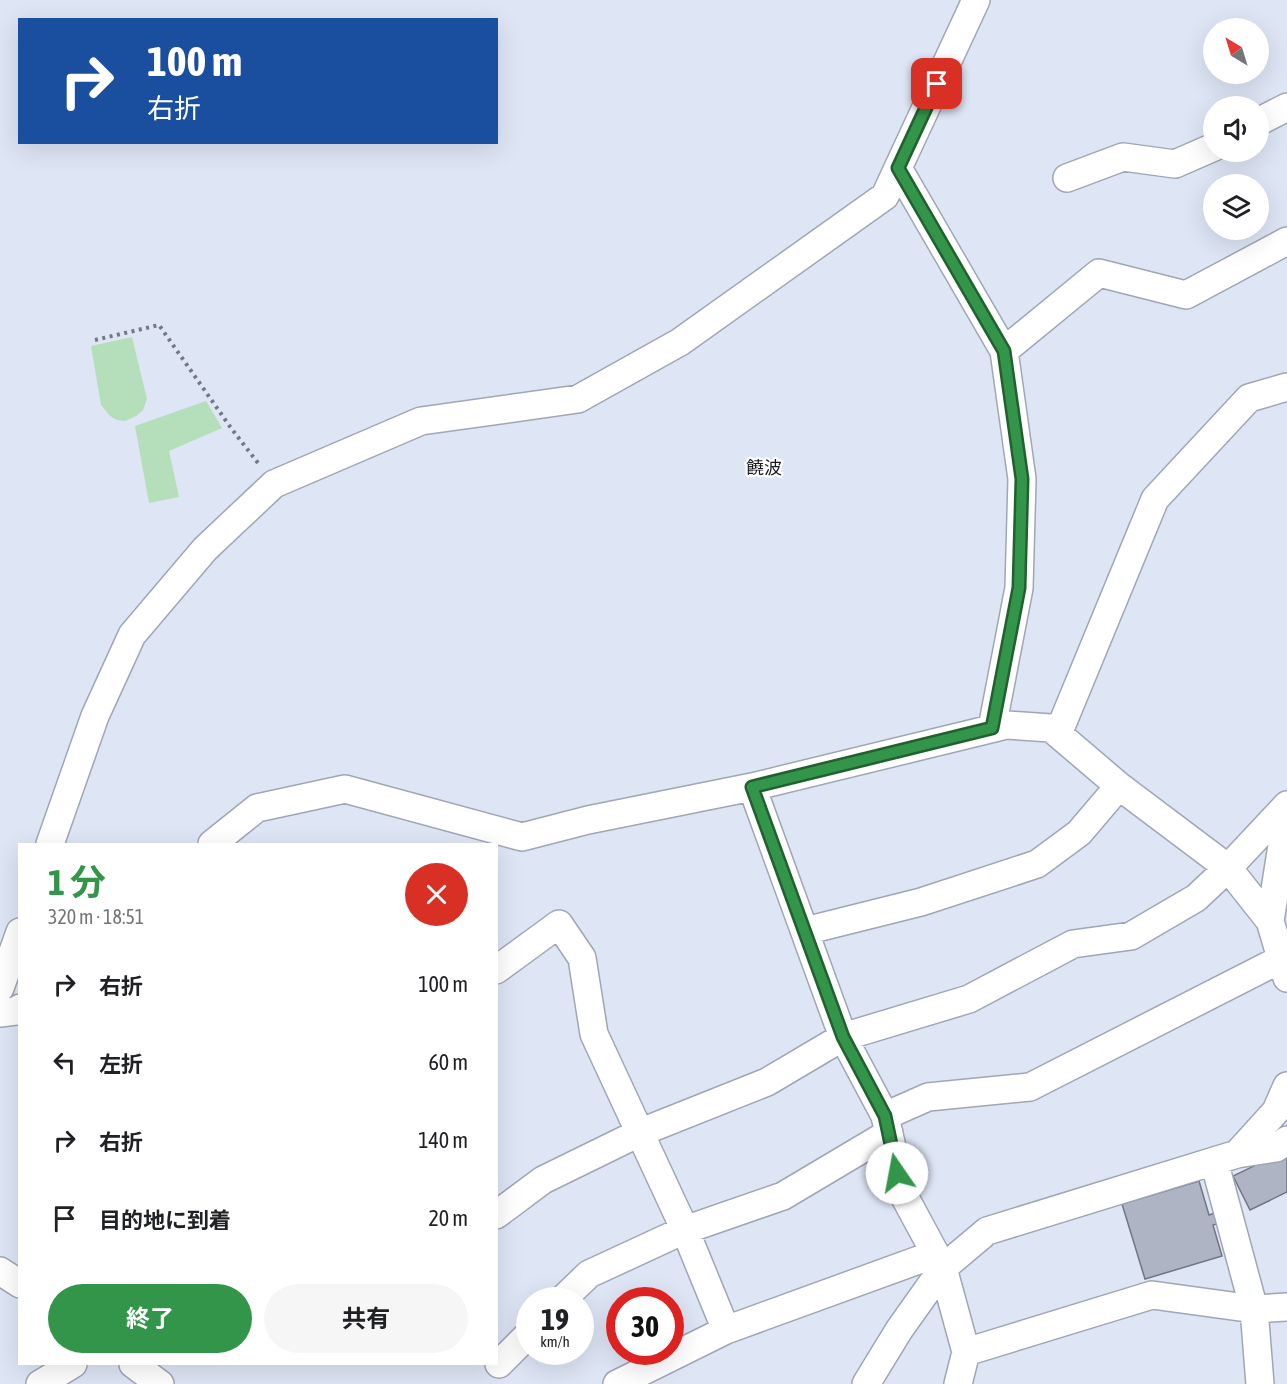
<!DOCTYPE html>
<html lang="ja">
<head>
<meta charset="utf-8">
<style>
  body { margin:0; font-family:"Asap Condensed","Noto Sans JP",sans-serif; background:#f6f6f6; color:#202124; height:100vh; display:flex; flex-direction:column; font-size:22px; white-space:nowrap }
  * { box-sizing:border-box; margin:0 }
  p { font-size:20px; color:#757577 }
  .icon { flex:none; width:33px; height:33px; fill:none; stroke:currentColor; stroke-width:2; stroke-linecap:round; stroke-linejoin:round }
  .map { position:relative; flex:1; overflow:hidden }
  .side { position:absolute; left:18px; top:843px; width:480px; height:522px; display:flex; flex-direction:column; background:#fff; border-radius:0px; box-shadow:0 6px 24px #0002 }
  .side>* { flex:none }
  .guide { position:absolute; left:18px; top:18px; width:480px; height:126px; border-radius:0px; box-shadow:0 6px 24px #0002; background:#1a4fa0; color:#fff; overflow:hidden }
  .needle { width:39px; rotate:322deg }
  .controls { position:absolute; left:1203px; top:18px; display:grid; gap:12px }
  .controls a { display:grid; place-items:center; width:66px; height:66px; border-radius:50%; background:#fff; box-shadow:0 6px 24px #0002; font-size:30px }
  .speed { position:absolute; left:516px; top:1287px; display:flex; gap:12px; font-size:30px; font-weight:700; text-align:center }
  .speed>* { display:grid; place-content:center; width:78px; height:78px; border-radius:50%; background:#fff; box-shadow:0 6px 24px #0002; line-height:1 }
  .speed small { font-size:15px; font-weight:400 }
  .speed .limit { border:9px solid #d22; background:#fff; color:#111 }
  .pin { position:absolute; display:grid; place-items:center; width:51px; height:51px; color:#fff; margin:-26px; border-radius:12px; box-shadow:0 3px 9px #0006 }
  .me { position:absolute; width:66px; margin:-33px; rotate:348deg; stroke-linejoin:round; filter:drop-shadow(0 0 4px #0008) }
  .turn { display:flex; align-items:center; gap:21px; height:126px; padding:0 30px; font-size:27px }
  .turn .icon { width:78px; height:78px; stroke-width:2.5 }
  .turn b { display:block; font-size:42px; line-height:51px }
  .round { display:grid; place-items:center; flex:none; width:63px; height:63px; border-radius:32px; background:#f6f6f6 }
  .summary { display:flex; align-items:center; justify-content:space-between; height:102px; padding:0 30px }
  h1 { font-size:36px; font-weight:700; line-height:45px; color:#33954a }
  .primary-button { display:flex; gap:12px; margin-top:auto; padding:12px 30px }
  .primary-button a { flex:1; height:69px; border-radius:36px; background:#33954a; color:#fff; font-size:24px; font-weight:700; line-height:69px; text-align:center }
  .primary-button a+a { background:#f6f6f6; color:#202124 }
  ul { padding:0; list-style:none }
  li { display:flex; align-items:center; gap:18px; height:78px; padding:0 30px }
  li div { flex:1 }
  li b { display:block; font-size:22px }
  li em { font-style:normal }
  .map>svg:first-child { display:block }
  .green { fill:#b5deba }
  .building { fill:#aeb4c4; stroke:#707684; stroke-width:1.5 }
  .lines { fill:none; stroke-linecap:round; stroke-linejoin:round }
  .street-casing { stroke:#a0a6b5; stroke-width:30 }
  .path { stroke:#747883; stroke-width:4; stroke-dasharray:3 4.5; stroke-linecap:butt }
  .street { stroke:#fff; stroke-width:27 }
  .route-casing { stroke:#216130; stroke-width:15 }
  .route { stroke:#33954a; stroke-width:10 }
  .labels { text-anchor:middle; dominant-baseline:central; stroke-width:4.5; stroke-linejoin:round; paint-order:stroke }
  .quarter-label { font-size:18px; fill:#1a1c22; stroke:#fff }
</style>
</head>
<body>
<div class="map">
<svg width="1287" height="1384" viewBox="0 0 1287 1384">
  <rect width="100%" height="100%" fill="#dee5f5"/>
  <!-- green -->
  <path class="green" d="M132 337 147 399 143 410 136 416 125 421 117 420 110 416 101 405 91 346Z
    M206 401 222 428 169 451 179 497 149 503 135 426Z"/>
  <!-- building -->
  <path class="building" d="M1287 1150V1192L1250 1210 1233 1176Z
    M1199 1181 1209 1215 1218 1212 1221 1223 1213 1225 1222 1256 1145 1279 1122 1204Z"/>
  <g class="lines">
    <!-- street casing -->
    <g class="street-casing">
      <path id="street" d="M1258 122 1287 107
        M898 168 1004 351 1022 479 1019 588 992 728
        M1067 178 1123 157 1175 164 1214 147
        M1004 351 1099 273 1186 295 1287 241
        M1058 734 1155 499 1249 398 1287 387
        M752 787 843 1037 885 1116
        M50 844 95 716 132 635 205 549 274 484 421 421 578 399 680 342 885 196 976 0
        M212 844 257 808 345 789 522 837 588 820 752 787 1007 725 1051 728 1119 786 1228 868 1270 921 1287 978
        M1270 921 1287 814
        M805 931 921 902 1037 864 1079 833 1119 786
        M496 970 559 924 582 958 594 1034 685 1230 726 1330
        M0 988 20 932
        M0 1013 16 1011 20 1008
        M1237 1154 1276 1111 1287 1086
        M1214 1161 1254 1309 1260 1384
        M496 1215 543 1180 639 1133 767 1082 843 1037 969 999 1073 944 1131 936 1196 898 1228 868 1287 805
        M0 1271 20 1284
        M562 1300 589 1274 682 1231 783 1196 889 1133
        M966 1352 1152 1295 1254 1309 1287 1307
        M133 1364 160 1384
        M499 1364 530 1333
        M40 1384 73 1364
        M617 1384 726 1330 935 1254
        M866 1384 899 1330 943 1268 987 1231 1237 1154 1276 1148 1287 1140
        M958 1384 966 1352 943 1268 902 1192 885 1116 928 1097 1030 1087 1281 959"/>
    </g>
    <!-- path -->
    <path class="path" d="M95 340 159 325 231 428 258 463"/>
    <!-- street -->
    <use href="#street" class="street"/>
  </g>
  <g class="lines">
    <!-- route casing -->
    <g class="route-casing">
      <path id="route" d="M897 1173 885 1116 843 1037 752 787 992 728 1019 588 1022 479 1004 351 898 168 937 84"/>
    </g>
    <!-- route -->
    <use href="#route" class="route"/>
  </g>
  <g class="labels">
    <!-- quarter labels -->
    <g class="quarter-label">
      <text x="764" y="467">饒波</text>
    </g>
  </g>
</svg>
<div class="controls">
<a><svg class="needle" viewBox="-14 -14 28 28"><path d="M0-13l5 13h-10z" fill="#e53935"/><path d="M0 13l5-13h-10z" fill="#757577"/></svg></a>
<a><svg class="icon" aria-label="sound" viewBox="0 0 24 24"><path d="M4 9h4l5-4v14l-5-4H4zM17 9q2 3 0 6"/></svg></a>
<a><svg class="icon" aria-label="layers" viewBox="0 0 24 24"><path d="M12 4l9 5-9 5-9-5zM3 14l9 5 9-5"/></svg></a>
</div>
<div class="speed"><div>19<small>km/h</small></div><div class="limit">30</div></div>
<div class="pin" style="left:937px;top:84px;background:#d93025"><svg class="icon" aria-label="arrive" viewBox="0 0 24 24"><path d="M6 21V4h12l-3 4 3 4H6"/></svg></div>
<svg class="me" style="left:897px;top:1173px" viewBox="-20 -20 40 40"><circle r="19" fill="#fff"/><path d="M0-13L10 11 0 6-10 11z" fill="#33954a"/></svg>
<div class="guide">
<div class="turn"><svg class="icon" aria-label="right" viewBox="0 0 24 24"><path d="M7 20v-9h11M14 6l5 5-5 5"/></svg><div><b>100 m</b>右折</div></div>
</div>
<section class="side">
<div class="summary"><div><h1>1 分</h1><p>320 m · 18:51</p></div><a class="round" style="background:#d93025;color:#fff"><svg class="icon" aria-label="close" viewBox="0 0 24 24"><path d="M6 6l12 12M18 6L6 18"/></svg></a></div>
<ul>
<li><svg class="icon" aria-label="right" viewBox="0 0 24 24"><path d="M7 20v-9h11M14 6l5 5-5 5"/></svg><div><b>右折</b></div><em>100 m</em></li>
<li><svg class="icon" aria-label="left" viewBox="0 0 24 24"><path d="M17 20v-9H6M10 6l-5 5 5 5"/></svg><div><b>左折</b></div><em>60 m</em></li>
<li><svg class="icon" aria-label="right" viewBox="0 0 24 24"><path d="M7 20v-9h11M14 6l5 5-5 5"/></svg><div><b>右折</b></div><em>140 m</em></li>
<li><svg class="icon" aria-label="arrive" viewBox="0 0 24 24"><path d="M6 21V4h12l-3 4 3 4H6"/></svg><div><b>目的地に到着</b></div><em>20 m</em></li>
</ul>
<div class="primary-button"><a>終了</a><a>共有</a></div>
</section>
</div>
</body>
</html>
